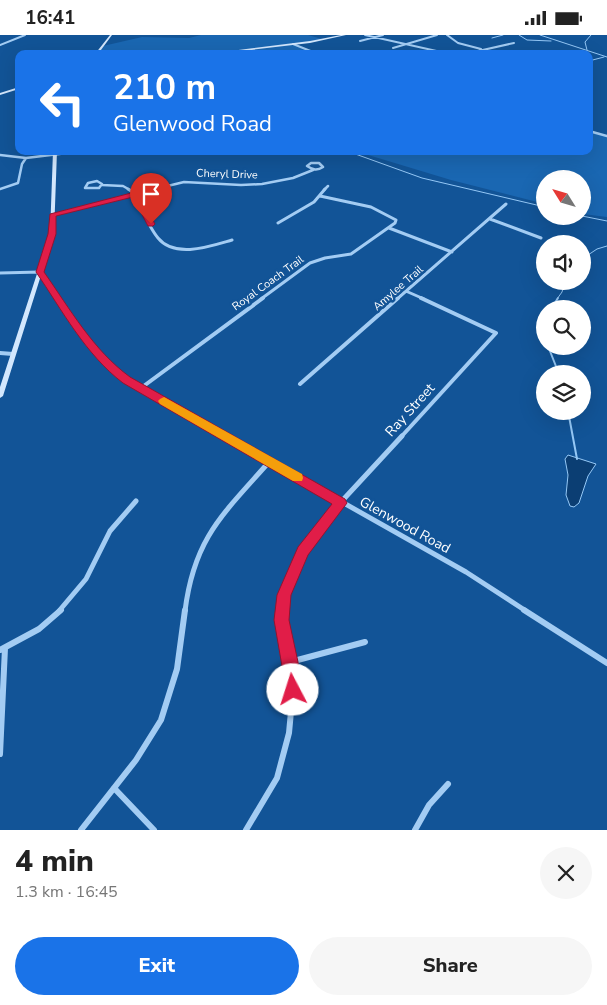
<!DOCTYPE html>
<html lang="en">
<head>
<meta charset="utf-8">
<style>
  body { margin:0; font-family:"Nunito Sans",sans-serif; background:#f6f6f6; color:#222; height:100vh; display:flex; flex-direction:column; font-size:19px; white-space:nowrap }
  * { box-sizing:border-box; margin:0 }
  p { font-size:16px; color:#767676 }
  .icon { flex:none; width:28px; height:28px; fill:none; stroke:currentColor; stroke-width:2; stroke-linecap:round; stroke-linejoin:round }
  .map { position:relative; height:795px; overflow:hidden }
  .details { display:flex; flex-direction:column; background:#fff; flex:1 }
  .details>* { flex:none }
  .guide { position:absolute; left:15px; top:15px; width:578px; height:105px; border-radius:10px; box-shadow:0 5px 20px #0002; background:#1a73e8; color:#fff; overflow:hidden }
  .needle { width:32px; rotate:307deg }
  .fabs { position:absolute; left:536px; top:135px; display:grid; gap:10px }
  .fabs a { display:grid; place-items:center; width:55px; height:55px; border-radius:50%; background:#fff; box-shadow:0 5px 20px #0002; font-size:25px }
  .pin { position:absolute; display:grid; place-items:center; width:42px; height:42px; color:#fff; margin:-51px -21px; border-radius:50% 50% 50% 0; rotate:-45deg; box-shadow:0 0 5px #0007 }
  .pin .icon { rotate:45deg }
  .me { position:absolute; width:55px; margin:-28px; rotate:355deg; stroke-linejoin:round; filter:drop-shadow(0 0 4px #0008) }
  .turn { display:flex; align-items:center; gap:18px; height:105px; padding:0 15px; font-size:22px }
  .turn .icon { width:65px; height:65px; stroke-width:2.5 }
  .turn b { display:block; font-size:35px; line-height:42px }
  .round { display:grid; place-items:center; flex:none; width:52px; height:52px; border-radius:26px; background:#f6f6f6 }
  .overview { display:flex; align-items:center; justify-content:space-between; height:85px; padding:0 15px }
  h1 { font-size:30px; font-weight:800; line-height:38px }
  .action { display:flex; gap:10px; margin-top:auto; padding:10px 15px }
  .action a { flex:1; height:58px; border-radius:30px; background:#1a73e8; color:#fff; font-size:20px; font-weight:800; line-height:58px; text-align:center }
  .action a+a { background:#f6f6f6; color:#222 }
  .status { display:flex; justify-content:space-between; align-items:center; height:35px; padding:0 25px; background:#fff; direction:ltr }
  .status svg { height:14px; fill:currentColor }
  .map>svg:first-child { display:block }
  .green { fill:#1a67b2 }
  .water { fill:#0b3e73; stroke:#95c8f6 }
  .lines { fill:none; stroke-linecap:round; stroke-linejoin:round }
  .stream-far1 { stroke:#95c8f6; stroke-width:1 }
  .stream { stroke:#95c8f6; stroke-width:2 }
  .street-far5 { stroke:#a3ccf3; stroke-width:2 }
  .street-far4 { stroke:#a3ccf3; stroke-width:2.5 }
  .street-far3 { stroke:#a3ccf3; stroke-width:3 }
  .street-far2 { stroke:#a3ccf3; stroke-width:4 }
  .street-far1 { stroke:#a3ccf3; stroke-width:5 }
  .street { stroke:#a3ccf3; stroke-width:6 }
  .secondary { fill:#d3e7fd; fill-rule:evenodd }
  .route { fill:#e11d48; stroke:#92132f }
  .slow { fill:#f59e0b }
  .labels { text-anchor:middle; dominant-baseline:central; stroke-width:5; stroke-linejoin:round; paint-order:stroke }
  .far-street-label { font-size:11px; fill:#fff; stroke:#125497 }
  .street-label { font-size:14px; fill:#fff; stroke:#125497 }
</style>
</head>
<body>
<div class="status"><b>16:41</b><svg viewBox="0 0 49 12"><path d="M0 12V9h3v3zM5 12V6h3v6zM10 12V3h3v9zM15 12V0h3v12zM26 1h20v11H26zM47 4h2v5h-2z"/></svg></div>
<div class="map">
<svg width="607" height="795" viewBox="0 0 607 795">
  <rect width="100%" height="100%" fill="#125497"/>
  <!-- green -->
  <path class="green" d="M201 0H308L322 4 294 9 301 13 318 19H96L103 11 142 2 189 3Z
    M589 96 607 101V182L583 179 582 144H545V169L451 145 355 116H589Z"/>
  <!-- water -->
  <path class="water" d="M568 420 596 429 588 441 579 468 574 472 570 471 566 460 568 440 565 424Z"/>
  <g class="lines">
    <!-- stream-far1 -->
    <path class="stream-far1" d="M519 0 527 5 551 6
      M540 0 607 22
      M492 3 503 0
      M587 15 585 7 591 0
      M589 26 604 22
      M347 116 422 143 545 172
      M582 181 607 186
      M582 224 597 214 607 211
      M557 264 562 257 565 246"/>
    <!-- stream -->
    <path class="stream" d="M551 274 558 263
      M548 311 559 339
      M568 376 577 424"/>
    <!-- street-far5 -->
    <path class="street-far5" d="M365 0 450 19
      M447 0 458 8 481 14
      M360 6 383 0
      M293 9 318 19
      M0 10 25 0
      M393 13 437 0
      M465 19 514 8
      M534 19H543"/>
    <!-- street-far4 -->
    <path class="street-far4" d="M589 96 607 101
      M0 120 26 123 84 116
      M311 128H319L323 132C317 136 313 135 307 131Z
      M97 146 102 149 99 153H85L88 148Z
      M102 150 123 151 130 155
      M0 154 18 148 22 129 26 123
      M151 155 184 147 241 150 262 149 293 143 313 135
      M324 155 328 151"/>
    <!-- street-far3 -->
    <path class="street-far3" d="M128 154 134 158C141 172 148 191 158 203 175 224 211 211 232 205
      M53 180 156 154
      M490 184 541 203
      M278 188 314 167 325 154
      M389 193 452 217
      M0 238 40 237 59 264
      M408 257 424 264
      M261 264 310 228 325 223 351 219 395 188 396 185 371 172 320 161
      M397 264 506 169"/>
    <!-- street-far2 -->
    <path class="street-far2" d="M58 263 96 318 126 345 227 402
      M0 318 13 319
      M300 349 398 263
      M141 353 263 263
      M401 402 496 298 421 263"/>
    <!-- street-far1 -->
    <path class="street-far1" d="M225 401 466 537 526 576
      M59 576 86 544 110 496 136 466
      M185 576C194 503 223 479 269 427
      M282 576 289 547 302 516 341 467 402 401"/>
    <!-- street -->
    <path class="street" d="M524 575 607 628
      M0 615 39 594 61 575
      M290 627 365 607
      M0 719 5 613
      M114 753 154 795
      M81 795 136 725 161 685 177 634 185 575
      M246 795 277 743 289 698 293 655 282 575
      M415 795 429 770 448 749"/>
    <!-- secondary -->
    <path class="secondary" d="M110 0H112L98 19H95Z
      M341 0H346L310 8 217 19H207L310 6Z
      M19 52V54L0 60V58Z
      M53 116H57L54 199 3 361 0 363V352L50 199Z"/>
  </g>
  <!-- route -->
  <path class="route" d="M135 157 139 159 155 189 153 191H148L133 162 56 181V199L44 237C70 274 93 315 130 342L345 464 347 468 308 520 291 560 289 585 298 627 301 655 298 660 293 663 287 660 274 585 277 560 298 512 332 469 123 348C85 319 62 275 36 237L48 199 50 179Z"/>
  <!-- slow -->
  <path class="slow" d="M164 362 302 439 303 443 302 446H293L160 369 158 366 160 364Z"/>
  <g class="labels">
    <!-- far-street labels -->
    <g class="far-street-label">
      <text transform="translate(227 139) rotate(2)">Cheryl Drive</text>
      <text transform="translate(268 248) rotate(-36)">Royal Coach Trail</text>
      <text transform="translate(398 253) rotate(-41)">Amylee Trail</text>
    </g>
    <!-- street labels -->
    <g class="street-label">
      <text transform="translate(410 375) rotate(-48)">Ray Street</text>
      <text transform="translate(405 490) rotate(29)">Glenwood Road</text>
    </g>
  </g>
</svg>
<div class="fabs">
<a><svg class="needle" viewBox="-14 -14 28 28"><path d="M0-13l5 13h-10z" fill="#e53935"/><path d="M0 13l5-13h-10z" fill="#767676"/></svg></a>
<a><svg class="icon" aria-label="sound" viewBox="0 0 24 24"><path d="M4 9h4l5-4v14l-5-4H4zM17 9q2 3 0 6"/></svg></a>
<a><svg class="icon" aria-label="search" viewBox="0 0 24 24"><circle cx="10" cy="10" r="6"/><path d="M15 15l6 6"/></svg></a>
<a><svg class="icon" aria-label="layers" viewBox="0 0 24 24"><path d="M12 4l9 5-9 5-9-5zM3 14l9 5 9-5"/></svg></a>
</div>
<div class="pin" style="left:151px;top:189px;background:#d93025"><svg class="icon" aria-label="arrive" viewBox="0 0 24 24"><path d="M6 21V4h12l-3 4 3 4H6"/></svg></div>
<svg class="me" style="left:293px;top:655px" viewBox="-20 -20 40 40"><circle r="19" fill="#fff"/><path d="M0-13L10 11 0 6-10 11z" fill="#e11d48"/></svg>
<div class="guide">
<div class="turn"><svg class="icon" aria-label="left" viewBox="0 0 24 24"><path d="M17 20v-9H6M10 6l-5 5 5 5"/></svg><div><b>210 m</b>Glenwood Road</div></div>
</div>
</div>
<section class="details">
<div class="overview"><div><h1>4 min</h1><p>1.3 km · 16:45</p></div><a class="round"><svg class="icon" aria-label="close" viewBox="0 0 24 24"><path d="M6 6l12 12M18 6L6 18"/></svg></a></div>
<div class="action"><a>Exit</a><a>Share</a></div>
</section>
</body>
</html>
